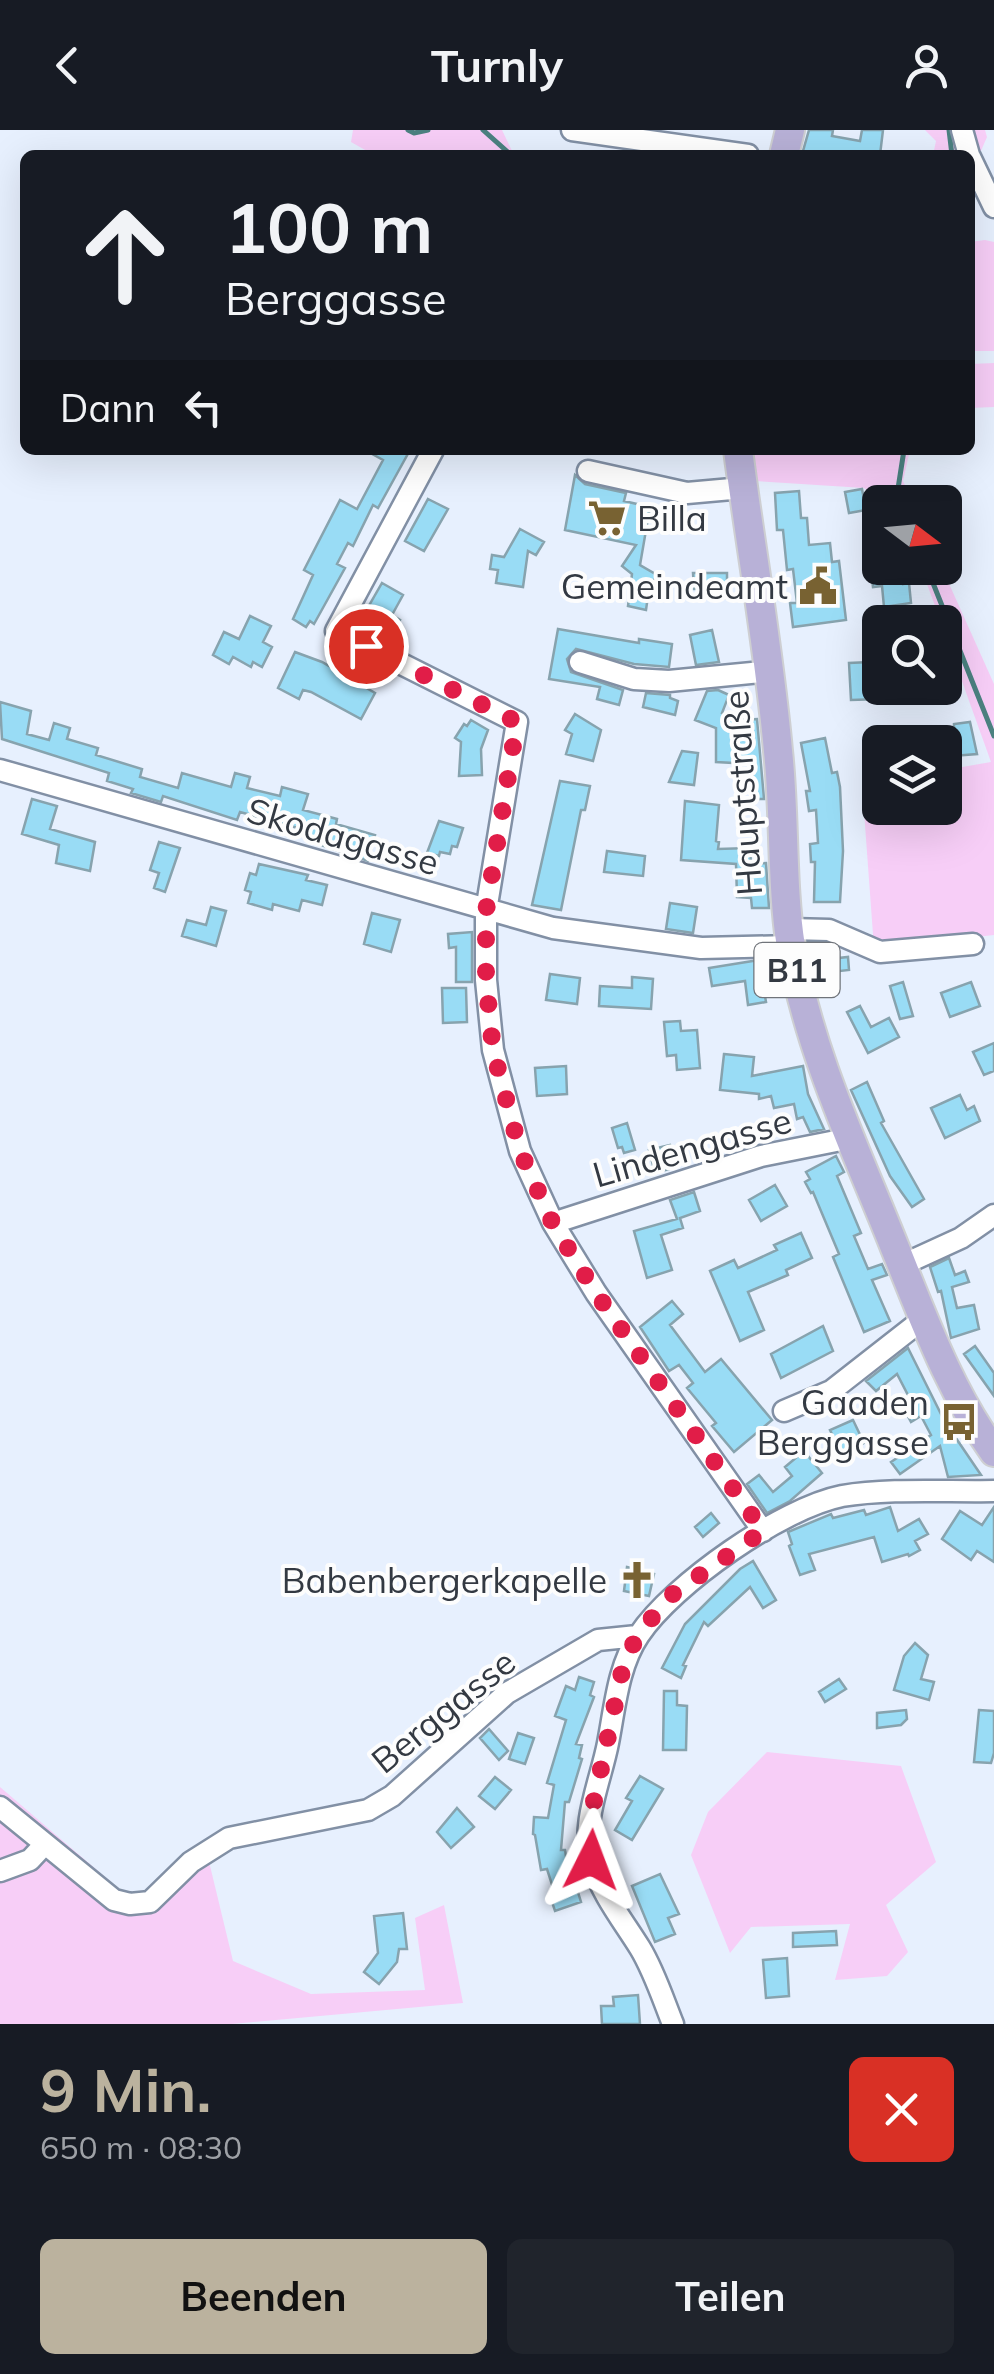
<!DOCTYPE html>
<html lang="de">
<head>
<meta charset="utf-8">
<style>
  body { margin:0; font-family:Mulish,sans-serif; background:#20242c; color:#f1f3f6; height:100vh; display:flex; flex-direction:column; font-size:38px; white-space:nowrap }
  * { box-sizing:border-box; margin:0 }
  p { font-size:32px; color:#9ea1a6 }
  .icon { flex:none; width:55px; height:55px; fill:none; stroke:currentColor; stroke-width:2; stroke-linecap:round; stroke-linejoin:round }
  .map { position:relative; height:1894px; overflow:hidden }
  .sheet { display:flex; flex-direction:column; background:#171b24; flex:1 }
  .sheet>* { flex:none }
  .top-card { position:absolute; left:20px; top:20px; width:955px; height:305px; border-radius:15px; box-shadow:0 10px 40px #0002; background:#171b24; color:#f1f3f6; overflow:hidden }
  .needle { width:65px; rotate:106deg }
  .fabs { position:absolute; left:862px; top:355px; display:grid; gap:20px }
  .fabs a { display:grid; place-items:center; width:100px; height:100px; border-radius:15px; background:#171b24; box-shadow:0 10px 40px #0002; font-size:50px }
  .pin { position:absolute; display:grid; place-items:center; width:85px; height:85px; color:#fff; margin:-42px; border:5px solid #fff; border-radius:50%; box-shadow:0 2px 10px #0007 }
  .me { position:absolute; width:110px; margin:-55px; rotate:3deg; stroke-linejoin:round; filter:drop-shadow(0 0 8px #0008) }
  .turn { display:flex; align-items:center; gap:35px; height:210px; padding:0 40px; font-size:45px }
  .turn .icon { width:130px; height:130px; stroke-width:2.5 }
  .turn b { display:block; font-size:70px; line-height:85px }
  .then { display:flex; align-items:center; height:95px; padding:0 40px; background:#0003; gap:20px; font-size:38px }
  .round { display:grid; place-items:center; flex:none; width:105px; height:105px; border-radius:15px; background:#20242c }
  .overview { display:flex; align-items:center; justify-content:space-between; height:170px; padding:0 40px }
  h1 { font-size:60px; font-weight:700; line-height:75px; color:#bbb29e }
  .primary-button { display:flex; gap:20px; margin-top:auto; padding:20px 40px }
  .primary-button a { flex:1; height:115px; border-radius:15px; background:#bbb29e; color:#111; font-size:40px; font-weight:700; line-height:115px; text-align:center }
  .primary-button a+a { background:#20242c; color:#f1f3f6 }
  header { display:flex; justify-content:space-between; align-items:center; height:130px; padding:0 40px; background:#171b24; font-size:45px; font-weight:700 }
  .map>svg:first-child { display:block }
  .green { fill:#f7cef7 }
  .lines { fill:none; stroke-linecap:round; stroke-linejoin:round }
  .stream { stroke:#4b8180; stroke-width:5 }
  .building { fill:#99dcf5; stroke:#87a3ae; stroke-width:2.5 }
  .minor-casing { stroke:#8290a5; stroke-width:25 }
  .major-casing { stroke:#cecfd2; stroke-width:32 }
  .minor { stroke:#fff; stroke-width:20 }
  .major { stroke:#b8b1d7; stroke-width:28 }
  .route { stroke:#e11d48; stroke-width:18; stroke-dasharray:0 32.4 }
  .labels { text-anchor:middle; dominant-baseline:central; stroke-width:8; stroke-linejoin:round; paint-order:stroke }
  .shield { fill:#fdfdfd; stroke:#70747a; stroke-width:2.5 }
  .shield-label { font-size:32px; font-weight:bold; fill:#333942 }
  .poi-label { font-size:35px; fill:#333942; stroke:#fdfdfd; text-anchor:end }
  .street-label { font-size:35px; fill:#333942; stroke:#fdfdfd }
</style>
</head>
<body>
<header><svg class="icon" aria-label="back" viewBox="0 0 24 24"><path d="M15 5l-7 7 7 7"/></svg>Turnly<svg class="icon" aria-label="person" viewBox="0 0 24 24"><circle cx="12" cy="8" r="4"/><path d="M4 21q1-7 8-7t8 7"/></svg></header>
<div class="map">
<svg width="994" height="1894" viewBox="0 0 994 1894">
  <rect width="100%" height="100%" fill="#e7f0fe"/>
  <!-- green -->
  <path class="green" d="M353 0H502L514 25H374L351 12Z
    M925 0H985L987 7 970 46V25H933L936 11Z
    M985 110 994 112V221H970V112Z
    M994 233V277L970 278V234Z
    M753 320H910L903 351 913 372H884L864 358 755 351Z
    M921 438H942L994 554V805L874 818 862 654 880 651V678H945V640L991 632 945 504V492H941Z
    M767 1622 901 1636 936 1732 886 1775 908 1822 887 1846 835 1850 850 1794 751 1797 730 1823 691 1725 708 1682Z
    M0 1657 119 1759 127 1785 151 1780 205 1715 233 1831 311 1864 425 1860 415 1788 444 1775 463 1873 232 1894H0Z"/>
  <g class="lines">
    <!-- stream -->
    <path class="stream" d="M408 0 414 3 428 0
      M483 0 511 25
      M949 0 952 25
      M900 372 897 365 904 320
      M927 438 994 606"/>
  </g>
  <!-- building -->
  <path class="building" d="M809 0H833L832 6 860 11 862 0H883L880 25H826L803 21Z
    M365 320H410L378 378 373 375 353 416 348 413 337 434 345 438 314 494 310 491 306 497 293 489 313 445 304 440 340 370 357 379 383 330Z
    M575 345 585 354 626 363 624 371 650 377 640 435 657 445 649 459 646 480 628 476 632 444 622 436 636 415 565 400Z
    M862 359 866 380 849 383 845 362Z
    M799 361 801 388H807L809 415 830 413 832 432 839 431 846 490 793 497 790 473H797L793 439 787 440 783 400H777L775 363Z
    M428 369 448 379 424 421 405 411Z
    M520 399 544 412 536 425 528 421 523 457 496 453 498 440 490 439 492 425 504 427Z
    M880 406V438H900L903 454 909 453 911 473 884 477 882 456 873 457 867 407Z
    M693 443H727V468L710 469V459H694Z
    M382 453 403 465 392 485 400 490 393 503 363 486Z
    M250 486 271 496 263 512 272 517 262 537 253 532 251 537 233 527 229 534 213 525 224 502 239 509Z
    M558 499 639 513V509L672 514 669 537 634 534 576 519 567 529 571 542 623 560 619 575 597 569 600 557 549 549Z
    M712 500 719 532 696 535 690 505Z
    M295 522 322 532 375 563 361 589 311 562 303 560 299 569 278 558Z
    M870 532 872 546 880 545 882 569 851 570 849 533Z
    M718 560 729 565 722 583 739 590 757 589 764 669H754L752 634 716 632V598L695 590 707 561Z
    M646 563 670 565V568L678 571 675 585 643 577Z
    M0 572 31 581 27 604 49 610 54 593 70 598 67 609 98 618 96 625 142 639 140 647 178 658 182 643 231 657 235 643 250 647 247 658 280 666 282 657 308 664 303 680 337 689 336 694 375 705 368 731 306 710 309 701 240 682 237 690 163 666 161 672 131 663 133 659 107 651 109 643 2 609Z
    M575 584 601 600 593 631 566 624 572 604 565 600Z
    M471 590 488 600 481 619 482 645 459 646 461 612 455 608 464 594 467 596Z
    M970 592 977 624 953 626 954 594Z
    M825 608 832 643 837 642 840 657 843 721 840 772H814L815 732H811L810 714 818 713 816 680 809 681 806 661H810L801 613Z
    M682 621 698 623 694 655 669 652Z
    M560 651 590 656 585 680H581L561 780 532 775Z
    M32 669 57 676 50 699 95 712 90 741 56 733 59 715 22 704Z
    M685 671 719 675 716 711 719 712 718 719 750 718 751 734 766 733 769 778H752L751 768 737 767 736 734 681 730Z
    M439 691 463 698 457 717 452 716 450 724 440 722 439 726 427 723Z
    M159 712 180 718 165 762 154 758 159 743 150 740Z
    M607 721 645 726 643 746 604 742Z
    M259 734 308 745 306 750 327 755 322 775 302 770 299 781 273 774 272 780 248 773 251 762 245 760 250 743 256 745Z
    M670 773 697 777 693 803 666 799Z
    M211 777 226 781 216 816 182 806 187 790 206 795Z
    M372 783 400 790 391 822 364 814Z
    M472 802V852H456V817L449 818 448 804Z
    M808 813 828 815 829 829 848 827 849 840 814 844Z
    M759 830 766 872 748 875 745 851 712 856 709 838Z
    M550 844 580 848 577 874 546 870Z
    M632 847 653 849 651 879 599 876 600 856 632 858Z
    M903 852 913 886 900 889 890 856Z
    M971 852 980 876 950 887 941 863Z
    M442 858H466L467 892 443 893Z
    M860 876 871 897 889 888 899 907 868 923 847 882Z
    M680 891 681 901 697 900 700 938 677 940 676 925 667 926 664 892Z
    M994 913V941L984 945 973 922Z
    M724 924 754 927 752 946 803 936 808 964 824 999 810 1002 803 987 797 989 794 974 774 978 771 966 759 969V964L720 960Z
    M566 936 567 964 537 966 535 938Z
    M867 952 884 991 881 993 924 1069 912 1077 890 1046 851 960Z
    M960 965 967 980 974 976 980 991 945 1008 931 978Z
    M627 993 635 1020 624 1023 622 1017 618 1018 612 998Z
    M670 1015 677 1037 655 1043 649 1020Z
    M836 1026 844 1042 837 1046 861 1103 854 1106 868 1139 882 1134 887 1145 872 1150 890 1191 864 1202 833 1127 839 1124 813 1062 811 1063 805 1052 810 1049 806 1042Z
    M775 1055 787 1076 761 1091 749 1070Z
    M694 1062 700 1081 680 1088 683 1098 661 1105 672 1140 647 1148 634 1101 677 1089 670 1070Z
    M801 1103 812 1128 786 1140 788 1145 748 1162 764 1200 740 1211 710 1141 734 1130 738 1138 777 1120 774 1115Z
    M949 1128 955 1145 965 1141 969 1152 952 1157 957 1178 974 1175 979 1199 951 1208 941 1161 938 1162 930 1137Z
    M672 1171 683 1184 670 1195 705 1242 721 1229 772 1290 734 1322 712 1296 716 1293 687 1258 693 1253 679 1235 669 1241 640 1197Z
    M823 1196 833 1221 781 1248 771 1224Z
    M975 1216 994 1243V1266L964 1224Z
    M908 1218 945 1292 981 1345 948 1347 940 1316 900 1344 891 1332 931 1305 921 1286 911 1292 903 1277 911 1271 897 1244 876 1261 866 1251Z
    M853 1290 864 1313 842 1324 830 1300Z
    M804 1321 822 1343 790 1371 767 1383 747 1354 759 1345 773 1362 792 1346 785 1337Z
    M890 1377 898 1401 919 1389 928 1404 915 1411 920 1420 909 1426 908 1424 882 1432 874 1407 809 1424 815 1440 800 1445 789 1416 792 1414 788 1402 831 1384 833 1388 864 1380 866 1385Z
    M994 1377V1432L977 1421 971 1430 942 1409 960 1381 982 1395Z
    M711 1383 719 1393 703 1407 695 1397Z
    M753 1431 776 1470 763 1478 750 1457 708 1496 704 1492 683 1535 686 1536 681 1548 662 1538 685 1494 740 1439Z
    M627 1437 654 1444 649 1466 624 1461Z
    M915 1513 928 1525 921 1549 934 1552 929 1570 894 1560 904 1526Z
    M579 1547 594 1552 590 1565 594 1567 576 1614 582 1615 579 1628 582 1629 569 1672H565L561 1720H565L571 1758 576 1756 581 1772 555 1781 550 1766 555 1764 547 1739 541 1740 535 1705 533 1704 534 1687 548 1688 554 1655 547 1653 566 1590 555 1586 566 1556 575 1560Z
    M839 1549 846 1559 825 1572 819 1562Z
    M664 1561H677V1575L687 1576 686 1620H663Z
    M906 1580 907 1589 901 1595 877 1598V1583Z
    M979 1580 994 1581V1623L991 1633 974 1632Z
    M489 1599 508 1621 499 1630 480 1608Z
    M518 1603 534 1608 525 1634 509 1629Z
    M640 1646 663 1659 632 1710 615 1700 632 1671 626 1668Z
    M495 1647 511 1660 495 1679 479 1666Z
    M457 1678 474 1697 451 1718 437 1702Z
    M660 1744 679 1784 668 1788 675 1804 655 1812 632 1756Z
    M403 1783 407 1819H399L397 1832 379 1854 364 1842 378 1823 374 1786Z
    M836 1801 837 1815 793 1817V1803Z
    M787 1828 789 1866 766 1868 763 1830Z
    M638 1865 640 1894H602L601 1876H614L613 1867Z"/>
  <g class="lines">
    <!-- minor casing -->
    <g class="minor-casing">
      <path id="minor" d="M572 0 748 25
        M962 0 969 25
        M970 27 994 77
        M433 320 336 501 517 592 486 781V850L493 920 520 1021 553 1093 596 1163 763 1401
        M588 341 687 363 743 358
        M580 532 634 549 669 551 771 541
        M0 640 553 798 701 818 791 816
        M790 799 829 800 880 822 973 814
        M553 1093 761 1026 851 1008
        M902 1135 961 1108 994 1085
        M784 1281 831 1261 923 1189
        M0 1677 114 1770 130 1774 150 1772 191 1732 229 1708 368 1680 392 1666 507 1563 598 1510 637 1506
        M0 1741 30 1730 44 1715
        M673 1894C663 1869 654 1841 640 1818 622 1789 602 1765 592 1732 580 1695 601 1650 608 1613 615 1577 618 1536 639 1505 673 1454 782 1378 842 1366 889 1358 946 1362 994 1361"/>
    </g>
    <!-- major casing -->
    <g class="major-casing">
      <path id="major" d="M784 25 790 0
        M738 320C751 420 769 520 778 621 785 685 781 753 791 817 809 922 856 1020 895 1118 924 1189 949 1260 994 1322"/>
    </g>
    <!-- minor -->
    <use href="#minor" class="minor"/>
    <!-- major -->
    <use href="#major" class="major"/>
  </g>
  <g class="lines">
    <!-- route -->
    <path class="route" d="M366 516 517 592 486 781V850L493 920 520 1021 553 1094 596 1163 763 1401 670 1466 637 1506 623 1537 588 1699 591 1730"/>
  </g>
  <!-- icons -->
  <defs>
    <g id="supermarket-bare" transform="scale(3)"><path d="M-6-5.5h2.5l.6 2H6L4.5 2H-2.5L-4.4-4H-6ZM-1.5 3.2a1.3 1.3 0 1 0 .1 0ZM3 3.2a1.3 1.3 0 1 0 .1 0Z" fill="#786232" stroke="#fdfdfd" stroke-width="2.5" paint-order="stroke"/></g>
    <g id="civic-bare" transform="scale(3)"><path d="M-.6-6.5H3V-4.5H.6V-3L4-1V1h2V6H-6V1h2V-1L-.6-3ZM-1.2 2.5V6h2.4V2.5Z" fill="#786232" stroke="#fdfdfd" stroke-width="2.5" paint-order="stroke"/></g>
    <g id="bus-bare" transform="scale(3)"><path d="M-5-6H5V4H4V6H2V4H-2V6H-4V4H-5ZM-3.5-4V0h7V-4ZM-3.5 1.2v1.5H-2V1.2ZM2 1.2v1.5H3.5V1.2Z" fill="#786232" stroke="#fdfdfd" stroke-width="2.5" paint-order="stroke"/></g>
    <g id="church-bare" transform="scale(3)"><path d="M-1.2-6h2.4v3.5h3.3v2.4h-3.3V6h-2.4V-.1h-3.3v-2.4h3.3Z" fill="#786232" stroke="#fdfdfd" stroke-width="2.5" paint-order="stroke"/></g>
  </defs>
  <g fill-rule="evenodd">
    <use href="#supermarket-bare" x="607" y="388"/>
    <use href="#civic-bare" x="818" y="456"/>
    <use href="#bus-bare" x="959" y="1292"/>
    <use href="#church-bare" x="637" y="1450"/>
  </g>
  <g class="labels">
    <!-- shield labels -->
    <rect class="shield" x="754.5" y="813" width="85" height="54" rx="8"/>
    <g class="shield-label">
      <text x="797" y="840">B11</text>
    </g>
    <!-- poi labels -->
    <g class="poi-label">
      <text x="637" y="388" text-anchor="start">Billa</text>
      <text x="788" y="456">Gemeindeamt</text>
      <text x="929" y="1272">Gaaden<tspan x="929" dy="40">Berggasse</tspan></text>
      <text x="607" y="1450">Babenbergerkapelle</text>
    </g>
    <!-- street labels -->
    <g class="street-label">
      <text transform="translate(742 663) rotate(-94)">Hauptstraße</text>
      <text transform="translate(343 706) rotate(16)">Skodagasse</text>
      <text transform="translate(692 1017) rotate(-16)">Lindengasse</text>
      <text transform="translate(443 1581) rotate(-39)">Berggasse</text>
    </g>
  </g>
</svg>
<div class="fabs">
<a><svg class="needle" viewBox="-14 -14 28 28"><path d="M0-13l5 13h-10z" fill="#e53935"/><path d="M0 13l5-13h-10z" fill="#9ea1a6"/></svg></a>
<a><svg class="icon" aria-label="search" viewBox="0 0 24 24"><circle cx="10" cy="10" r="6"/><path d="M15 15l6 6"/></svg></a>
<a><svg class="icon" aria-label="layers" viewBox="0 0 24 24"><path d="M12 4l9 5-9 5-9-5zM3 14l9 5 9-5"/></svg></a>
</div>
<div class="pin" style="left:366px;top:516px;background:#d93025"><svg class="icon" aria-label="arrive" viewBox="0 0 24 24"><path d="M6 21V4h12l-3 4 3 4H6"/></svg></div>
<svg class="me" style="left:591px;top:1730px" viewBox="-20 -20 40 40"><path d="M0-17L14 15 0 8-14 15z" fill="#e11d48" stroke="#fff" stroke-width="4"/></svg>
<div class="top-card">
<div class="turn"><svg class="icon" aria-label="ahead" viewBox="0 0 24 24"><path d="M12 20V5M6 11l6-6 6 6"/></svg><div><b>100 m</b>Berggasse</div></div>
<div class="then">Dann<svg class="icon" aria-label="left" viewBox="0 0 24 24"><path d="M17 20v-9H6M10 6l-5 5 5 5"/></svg></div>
</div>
</div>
<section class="sheet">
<div class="overview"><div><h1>9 Min.</h1><p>650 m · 08:30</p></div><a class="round" style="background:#d93025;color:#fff"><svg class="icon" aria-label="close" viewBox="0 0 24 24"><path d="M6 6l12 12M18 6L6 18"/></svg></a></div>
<div class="primary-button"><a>Beenden</a><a>Teilen</a></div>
</section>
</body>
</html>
